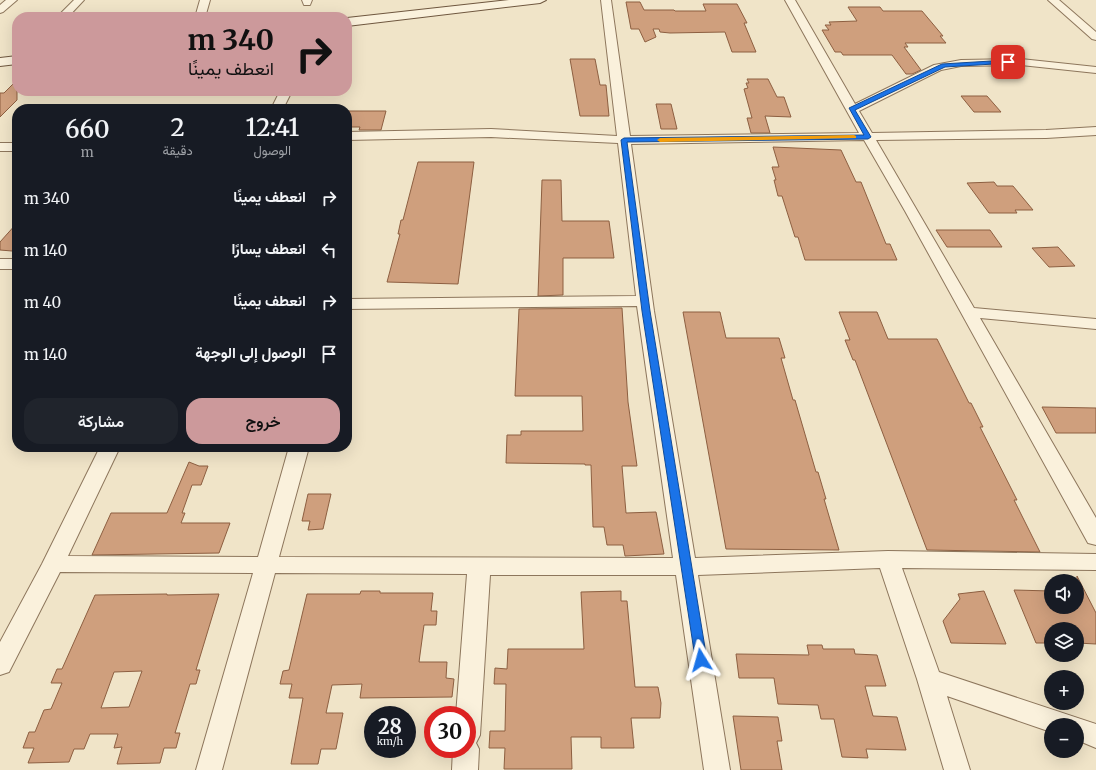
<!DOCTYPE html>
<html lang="ar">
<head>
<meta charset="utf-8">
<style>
  body { margin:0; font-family:Merriweather,Vazirmatn,serif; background:#20242c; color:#f1f3f6; direction:rtl; height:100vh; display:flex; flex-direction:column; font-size:15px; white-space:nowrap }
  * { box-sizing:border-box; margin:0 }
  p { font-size:13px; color:#9ea1a6 }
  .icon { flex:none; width:22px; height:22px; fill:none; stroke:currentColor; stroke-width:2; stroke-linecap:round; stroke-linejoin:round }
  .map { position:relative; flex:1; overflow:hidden; direction:ltr }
  .sheet { position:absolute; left:12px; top:104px; width:340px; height:348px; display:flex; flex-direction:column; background:#171b24; border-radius:16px; box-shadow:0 4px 16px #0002; direction:rtl }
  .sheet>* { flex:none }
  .banner { position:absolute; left:12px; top:12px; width:340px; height:84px; border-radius:16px; box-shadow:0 4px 16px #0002; direction:rtl; background:#cc999b; color:#111; overflow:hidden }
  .fabs { position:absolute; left:1044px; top:574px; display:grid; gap:8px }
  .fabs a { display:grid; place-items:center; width:40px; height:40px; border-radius:50%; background:#171b24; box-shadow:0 4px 16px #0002; font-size:20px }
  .speed { position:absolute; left:364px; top:706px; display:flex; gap:8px; font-size:20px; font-weight:700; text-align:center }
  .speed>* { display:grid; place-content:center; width:52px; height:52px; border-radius:50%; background:#171b24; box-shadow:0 4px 16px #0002; line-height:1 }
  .speed small { font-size:10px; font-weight:400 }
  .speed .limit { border:6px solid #d22; background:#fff; color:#111 }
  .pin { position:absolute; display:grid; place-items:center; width:34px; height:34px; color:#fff; margin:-17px; border-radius:8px; box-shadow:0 2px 6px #0006 }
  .me { position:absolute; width:44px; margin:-22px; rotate:352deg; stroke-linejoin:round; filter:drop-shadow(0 0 3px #0008) }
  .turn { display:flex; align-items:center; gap:14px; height:84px; padding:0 12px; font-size:18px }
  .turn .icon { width:52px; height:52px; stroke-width:2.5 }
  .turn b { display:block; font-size:28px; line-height:34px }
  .eta { display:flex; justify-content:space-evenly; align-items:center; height:68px; text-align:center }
  .eta b { font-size:24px; font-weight:600; line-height:28px }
  .primary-button { display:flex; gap:8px; margin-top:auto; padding:8px 12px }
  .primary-button a { flex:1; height:46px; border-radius:16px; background:#cc999b; color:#111; font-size:16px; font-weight:600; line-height:46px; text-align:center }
  .primary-button a+a { background:#20242c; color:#f1f3f6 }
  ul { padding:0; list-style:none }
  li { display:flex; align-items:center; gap:12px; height:52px; padding:0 12px }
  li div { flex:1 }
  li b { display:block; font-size:15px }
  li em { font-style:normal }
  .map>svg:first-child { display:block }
  .building { fill:#cf9f7d; stroke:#8d5f41; fill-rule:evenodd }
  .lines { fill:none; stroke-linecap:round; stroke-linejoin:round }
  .street-casing { stroke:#8d765c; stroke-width:2 }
  .secondary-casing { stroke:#6f573f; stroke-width:2 }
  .street { fill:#faf1dc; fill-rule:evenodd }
  .secondary { fill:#faf1dc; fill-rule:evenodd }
  .route { fill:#1a73e8; stroke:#114b97 }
  .slow { fill:#f59e0b }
</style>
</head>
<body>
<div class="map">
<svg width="1096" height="770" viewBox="0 0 1096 770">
  <rect width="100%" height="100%" fill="#f0e4c8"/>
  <!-- building -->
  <path class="building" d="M626 2H640L644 10H674L675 11H706L703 4H737L747 23H744L756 52H732L725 32 670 33 660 32 659 29H653L656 37 645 42 639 29H631Z
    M848 7H880L883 11H922L943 36H940L946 43H905L908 47H904L921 70 912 74H906L892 55H843L841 52H835L822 30H829L825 25H831L829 22 857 21Z
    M570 59H595L600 85H606L609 116H580Z
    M747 79H768L777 97H784L791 117 765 116 770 133H751L747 118H752L744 89 748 88 746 83H749Z
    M17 80V100L0 117V93H4Z
    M961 96H987L1001 112H974Z
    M656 104H671L677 129H661Z
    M347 111H386L381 130H359L360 127H347Z
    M773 147 841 150 856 182H861L886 244H890L897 260H805L798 237H795L782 196H778L774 180H776L772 167H779Z
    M418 162H474L458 284 387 282 400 234H398L401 220H403Z
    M542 180H561L562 221H609L614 258H563V295L538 296Z
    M994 182 997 186H1013L1033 210H1015L1017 213H989L967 183Z
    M17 223V245L12 251 0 250V242Z
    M936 230H990L1002 247H947Z
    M1058 247 1075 266 1049 267 1032 248Z
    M622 308 628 402 637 466H622L626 513 656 512 664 554 625 556 623 545H607L604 527H593L591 465H585V464L506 463 507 435H521V431H583L582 396H515L519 309Z
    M683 312H720L726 338H779L785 358H781L793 400H795L816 472H818L826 499H824L839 550 726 549Z
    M839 312H877L888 339H937L969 403H971L983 427H980L1017 500H1014L1040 552 927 550 855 360H853L845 340H850Z
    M1042 407 1096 408V433H1056Z
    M189 462 199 466H208L201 485H192L182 513H185L181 523H230L219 553 92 555 111 513H167Z
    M308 494H331L323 529 308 530 310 521H302Z
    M1077 576 1096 613V644L1077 643V629H1051V643H1036L1014 590 1051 591V607H1077Z
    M361 591H380V593H433L431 611H437L436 625H424L419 662H447L446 678 454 679 452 697 360 698 362 684 332 685 326 713H343L336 749H321L318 764H291L303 698H289L292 684H280L283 671 289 670 307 594H360Z
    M621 591V601H627L635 687H658L661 703 660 718H631L634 748H601V737H571L572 769H504L505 748H489L490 731H505L506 684H494L495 668 507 669 508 649H584L581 592Z
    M984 591 1006 644 951 643 943 621 960 599 958 594Z
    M167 594V595L219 594 196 670H200L196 684H190L175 733H180L176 748H164L160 763 117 764 122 747 114 748 118 734H90L84 749H74L69 762 28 763 34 748H23L29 732H35L44 710 51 709 62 683H51L57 669H62L95 595ZM142 671 129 707 101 708 114 672Z
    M807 645H822L823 649H854L855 654 877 655 886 686H865L873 716 897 717 906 750 866 749 868 758 842 757 834 719H821L818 705 778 704 774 678H739L736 654 809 655Z
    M733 716 778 717 782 741H777L782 770H741Z"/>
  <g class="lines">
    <!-- street casing -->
    <g class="street-casing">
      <path id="street" d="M6 0H17L3 12 0 13V5Z
        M74 0H84L68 17H57Z
        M200 0H210L206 14 201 17 196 14Z
        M302 0H312L310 5H304Z
        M601 0H611L630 136 859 133 785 0H795L855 104 934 65 961 60 1021 59 1096 67V73L1021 65 961 66 941 70 859 111 872 133 1046 130 1096 127V135L1046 138 876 140 974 308 1096 319V329L980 318 1096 518V545L1088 543 905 211 864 140 631 144 654 311 695 558 888 551 1096 554V570L902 568 939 672 1096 724V748L1077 740V725H1051V732L947 696 970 770H944L917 679 880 568 698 575 730 770H704L676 575H490L480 735 476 743 479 749 478 770H452L453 749H467V715H456L467 574 275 573 222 770H196L253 573 60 572 9 672 0 675V642L42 564 100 447H120L68 556 258 557 289 447H309L279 557 673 558 637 306 347 309V299L636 296 618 143 491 137 347 140V132L491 129 617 136Z
        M1048 0H1059L1096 32V40L1092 39Z
        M280 91H292L283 109H271Z
        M0 143H17V151H0Z
        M0 259H17V269H0Z"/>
    </g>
    <!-- secondary casing -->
    <g class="secondary-casing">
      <path id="secondary" d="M509 0H546L540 3 347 26V18Z
        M17 56V64L0 66V58Z"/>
    </g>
    <!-- street -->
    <use href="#street" class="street"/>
    <!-- secondary -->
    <use href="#secondary" class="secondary"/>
  </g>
  <!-- route -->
  <path class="route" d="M1008 60 1010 63 945 67 855 110 871 137 868 139 627 142 650 311 707 660 705 664 701 666 696 664 642 311 621 140 624 138 864 135 849 108 942 64Z"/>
  <!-- slow -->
  <path class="slow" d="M854 135 856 136V138L660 142 657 140 660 138Z"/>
</svg>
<div class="fabs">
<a><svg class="icon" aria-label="sound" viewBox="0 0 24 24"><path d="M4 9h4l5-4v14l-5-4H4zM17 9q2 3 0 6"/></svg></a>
<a><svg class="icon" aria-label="layers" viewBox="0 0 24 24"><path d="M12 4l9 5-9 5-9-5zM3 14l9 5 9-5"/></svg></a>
<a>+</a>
<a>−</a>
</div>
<div class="speed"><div>28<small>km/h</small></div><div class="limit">30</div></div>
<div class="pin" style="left:1008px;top:62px;background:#d93025"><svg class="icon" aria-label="arrive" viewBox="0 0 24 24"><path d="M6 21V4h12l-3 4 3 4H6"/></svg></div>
<svg class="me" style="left:701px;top:660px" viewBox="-20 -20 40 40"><path d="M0-17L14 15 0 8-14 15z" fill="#1a73e8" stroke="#fff" stroke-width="4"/></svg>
<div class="banner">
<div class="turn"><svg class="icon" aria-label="right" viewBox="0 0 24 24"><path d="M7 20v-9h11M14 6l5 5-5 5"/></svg><div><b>340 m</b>انعطف يمينًا</div></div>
</div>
<section class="sheet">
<div class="eta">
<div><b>12:41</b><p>الوصول</p></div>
<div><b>2</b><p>دقيقة</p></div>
<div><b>660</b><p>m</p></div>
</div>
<ul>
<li><svg class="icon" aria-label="right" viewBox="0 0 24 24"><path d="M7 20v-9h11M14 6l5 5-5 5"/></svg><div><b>انعطف يمينًا</b></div><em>340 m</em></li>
<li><svg class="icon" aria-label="left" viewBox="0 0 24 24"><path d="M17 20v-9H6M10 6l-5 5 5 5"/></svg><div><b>انعطف يسارًا</b></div><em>140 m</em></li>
<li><svg class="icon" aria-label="right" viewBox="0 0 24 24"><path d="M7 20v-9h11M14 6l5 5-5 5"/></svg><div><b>انعطف يمينًا</b></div><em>40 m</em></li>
<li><svg class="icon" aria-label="arrive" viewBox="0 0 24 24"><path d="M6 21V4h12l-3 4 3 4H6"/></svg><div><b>الوصول إلى الوجهة</b></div><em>140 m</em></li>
</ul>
<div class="primary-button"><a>خروج</a><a>مشاركة</a></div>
</section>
</div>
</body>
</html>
